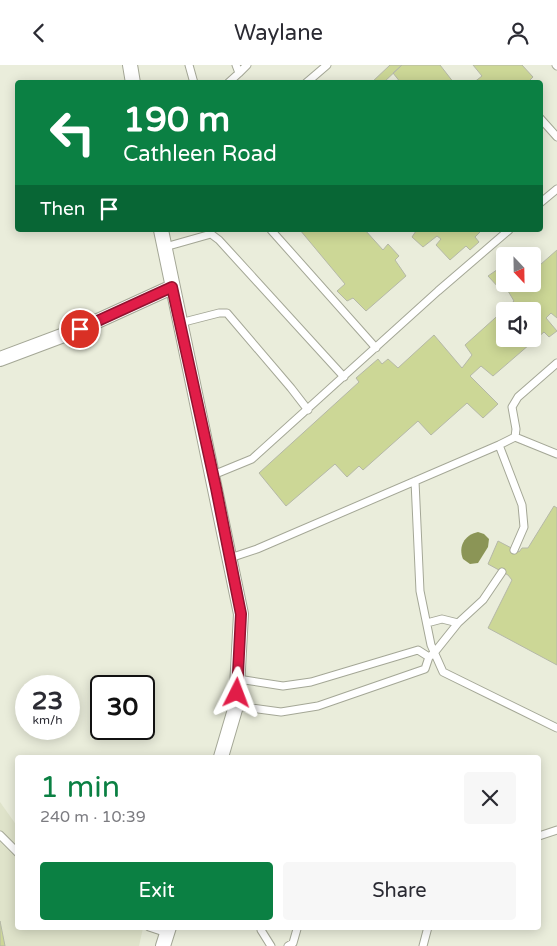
<!DOCTYPE html>
<html lang="en">
<head>
<meta charset="utf-8">
<style>
  body { margin:0; font-family:"Varela Round",sans-serif; background:#f7f7f7; color:#2b2b33; height:100vh; display:flex; flex-direction:column; font-size:19px; white-space:nowrap }
  * { box-sizing:border-box; margin:0 }
  p { font-size:16px; color:#7c7c81 }
  .icon { flex:none; width:28px; height:28px; fill:none; stroke:currentColor; stroke-width:2; stroke-linecap:round; stroke-linejoin:round }
  .map { position:relative; flex:1; overflow:hidden }
  .details { position:absolute; left:15px; top:690px; width:526px; height:175px; display:flex; flex-direction:column; background:#fff; border-radius:5px; box-shadow:0 2px 12px #0003 }
  .details>* { flex:none }
  .hud { position:absolute; left:15px; top:15px; width:528px; height:152px; border-radius:5px; box-shadow:0 2px 12px #0003; background:#0b8043; color:#fff; overflow:hidden }
  .needle { width:32px; rotate:158deg }
  .controls { position:absolute; left:496px; top:182px; display:grid; gap:10px }
  .controls a { display:grid; place-items:center; width:45px; height:45px; border-radius:5px; background:#fff; box-shadow:0 2px 12px #0003; font-size:25px }
  .speed { position:absolute; left:15px; top:610px; display:flex; gap:10px; font-size:25px; font-weight:700; text-align:center }
  .speed>* { display:grid; place-content:center; width:65px; height:65px; border-radius:50%; background:#fff; box-shadow:0 2px 12px #0003; line-height:1 }
  .speed small { font-size:12px; font-weight:400 }
  .speed .limit { border:2px solid #111; border-radius:8px; background:#fff; color:#111 }
  .pin { position:absolute; display:grid; place-items:center; width:42px; height:42px; color:#fff; margin:-21px; border:2px solid #fff; border-radius:50%; box-shadow:0 1px 5px #0007 }
  .me { position:absolute; width:55px; margin:-28px; rotate:3deg; stroke-linejoin:round; filter:drop-shadow(0 0 4px #0008) }
  .turn { display:flex; align-items:center; gap:18px; height:105px; padding:0 25px; font-size:22px }
  .turn .icon { width:65px; height:65px; stroke-width:2.5 }
  .turn b { display:block; font-size:35px; line-height:42px }
  .then { display:flex; align-items:center; height:48px; padding:0 25px; background:#0003; gap:10px; font-size:19px }
  .round { display:grid; place-items:center; flex:none; width:52px; height:52px; border-radius:5px; background:#f7f7f7 }
  .headline { display:flex; align-items:center; justify-content:space-between; height:85px; padding:0 25px }
  h1 { font-size:30px; font-weight:600; line-height:38px; color:#0b8043 }
  .primary-button { display:flex; gap:10px; margin-top:auto; padding:10px 25px }
  .primary-button a { flex:1; height:58px; border-radius:5px; background:#0b8043; color:#fff; font-size:20px; font-weight:600; line-height:58px; text-align:center }
  .primary-button a+a { background:#f7f7f7; color:#2b2b33 }
  header { display:flex; justify-content:space-between; align-items:center; height:65px; padding:0 25px; background:#fff; font-size:22px; font-weight:600 }
  .map>svg:first-child { display:block }
  .built { fill:#dfe3ca }
  .water { fill:#8b9556 }
  .building { fill:#ccd796; stroke:#b5b8a7; fill-rule:evenodd }
  .lines { fill:none; stroke-linecap:round; stroke-linejoin:round }
  .lane-casing { stroke:#a4a796; stroke-width:9 }
  .street-casing { stroke:#a4a796; stroke-width:16 }
  .lane { stroke:#fff; stroke-width:7 }
  .street { stroke:#fff; stroke-width:14 }
  .route-casing { stroke:#92132f; stroke-width:12 }
  .route { stroke:#e11d48; stroke-width:9 }
</style>
</head>
<body>
<header><svg class="icon" aria-label="back" viewBox="0 0 24 24"><path d="M15 5l-7 7 7 7"/></svg>Waylane<svg class="icon" aria-label="person" viewBox="0 0 24 24"><circle cx="12" cy="8" r="4"/><path d="M4 21q1-7 8-7t8 7"/></svg></header>
<div class="map">
<svg width="557" height="881" viewBox="0 0 557 881">
  <rect width="100%" height="100%" fill="#eaeddb"/>
  <!-- built -->
  <path class="built" d="M0 737 17 761 18 862 143 863 139 881H0Z"/>
  <!-- water -->
  <path class="water" d="M478 467 484 469 489 474 488 482 478 498 470 499 463 494C458 482 464 470 478 467Z"/>
  <!-- building -->
  <path class="building" d="M390 0H402L383 18H371Z
    M402 0H440L454 18H401L393 8Z
    M473 0H522L533 12 527 18H473L482 11Z
    M300 165H365L383 185 388 179 399 191 395 195 406 211 366 246 353 233 347 236 337 226 345 219Z
    M415 165H482L475 172 479 177 470 185 466 181 450 195 436 180 441 174 437 171 423 182 412 172 416 166Z
    M557 185V253L551 248 546 253 557 266 549 272 544 267 493 311 481 301 470 311 498 339 483 353 467 338 431 370 418 356 363 405 359 401 347 412 335 399 286 441 259 408 359 317 356 313 378 294 382 299 388 294 398 303 434 270 462 303 472 290 465 280 514 236 505 221 500 224 488 211 504 200 505 202V219H513L516 222 519 219H532V207ZM505 246H532V274H505Z
    M554 441 557 443V600L488 563 512 515 508 510 488 499 498 476 519 487 522 483H528Z
    M0 856 5 881H0Z"/>
  <g class="lines">
    <!-- lane casing -->
    <g class="lane-casing">
      <path id="lane" d="M189 0 194 18
        M556 0 557 1
        M239 8 247 0
        M228 18 239 8 236 0
        M306 18 327 0
        M540 53 557 72
        M540 138 557 124
        M271 165 376 283
        M165 182 211 169 219 175 344 312
        M180 258 219 248H227L291 323 308 345
        M515 372 557 389
        M499 380 522 440 524 462 514 485
        M213 410 252 394 438 226 509 165
        M415 416 420 526 431 580 443 607 557 663
        M230 493 257 484 499 380 515 372 516 364 512 342 518 332 557 298
        M458 558 483 535 502 507
        M238 614 283 621 311 617 418 585 429 592
        M236 641 281 647 318 641 425 604 429 592 434 588 458 558 442 554 427 558
        M0 770 18 788
        M539 771 557 765
        M149 862 167 868
        M262 862 261 865 271 881
        M288 881 293 878 297 864
        M423 881 428 862"/>
    </g>
    <!-- street casing -->
    <g class="street-casing">
      <path id="street" d="M130 0 133 18
        M161 165 241 549 236 641 221 692
        M0 294 80 264 172 222
        M163 881 169 862"/>
    </g>
    <!-- lane -->
    <use href="#lane" class="lane"/>
    <!-- street -->
    <use href="#street" class="street"/>
  </g>
  <g class="lines">
    <!-- route casing -->
    <g class="route-casing">
      <path id="route" d="M80 264 172 222 216 423 241 549 237 628"/>
    </g>
    <!-- route -->
    <use href="#route" class="route"/>
  </g>
</svg>
<div class="controls">
<a><svg class="needle" viewBox="-14 -14 28 28"><path d="M0-13l5 13h-10z" fill="#e53935"/><path d="M0 13l5-13h-10z" fill="#7c7c81"/></svg></a>
<a><svg class="icon" aria-label="sound" viewBox="0 0 24 24"><path d="M4 9h4l5-4v14l-5-4H4zM17 9q2 3 0 6"/></svg></a>
</div>
<div class="speed"><div>23<small>km/h</small></div><div class="limit">30</div></div>
<div class="pin" style="left:80px;top:264px;background:#d93025"><svg class="icon" aria-label="arrive" viewBox="0 0 24 24"><path d="M6 21V4h12l-3 4 3 4H6"/></svg></div>
<svg class="me" style="left:237px;top:628px" viewBox="-20 -20 40 40"><path d="M0-17L14 15 0 8-14 15z" fill="#e11d48" stroke="#fff" stroke-width="4"/></svg>
<div class="hud">
<div class="turn"><svg class="icon" aria-label="left" viewBox="0 0 24 24"><path d="M17 20v-9H6M10 6l-5 5 5 5"/></svg><div><b>190 m</b>Cathleen Road</div></div>
<div class="then">Then<svg class="icon" aria-label="arrive" viewBox="0 0 24 24"><path d="M6 21V4h12l-3 4 3 4H6"/></svg></div>
</div>
<section class="details">
<div class="headline"><div><h1>1 min</h1><p>240 m · 10:39</p></div><a class="round"><svg class="icon" aria-label="close" viewBox="0 0 24 24"><path d="M6 6l12 12M18 6L6 18"/></svg></a></div>
<div class="primary-button"><a>Exit</a><a>Share</a></div>
</section>
</div>
</body>
</html>
